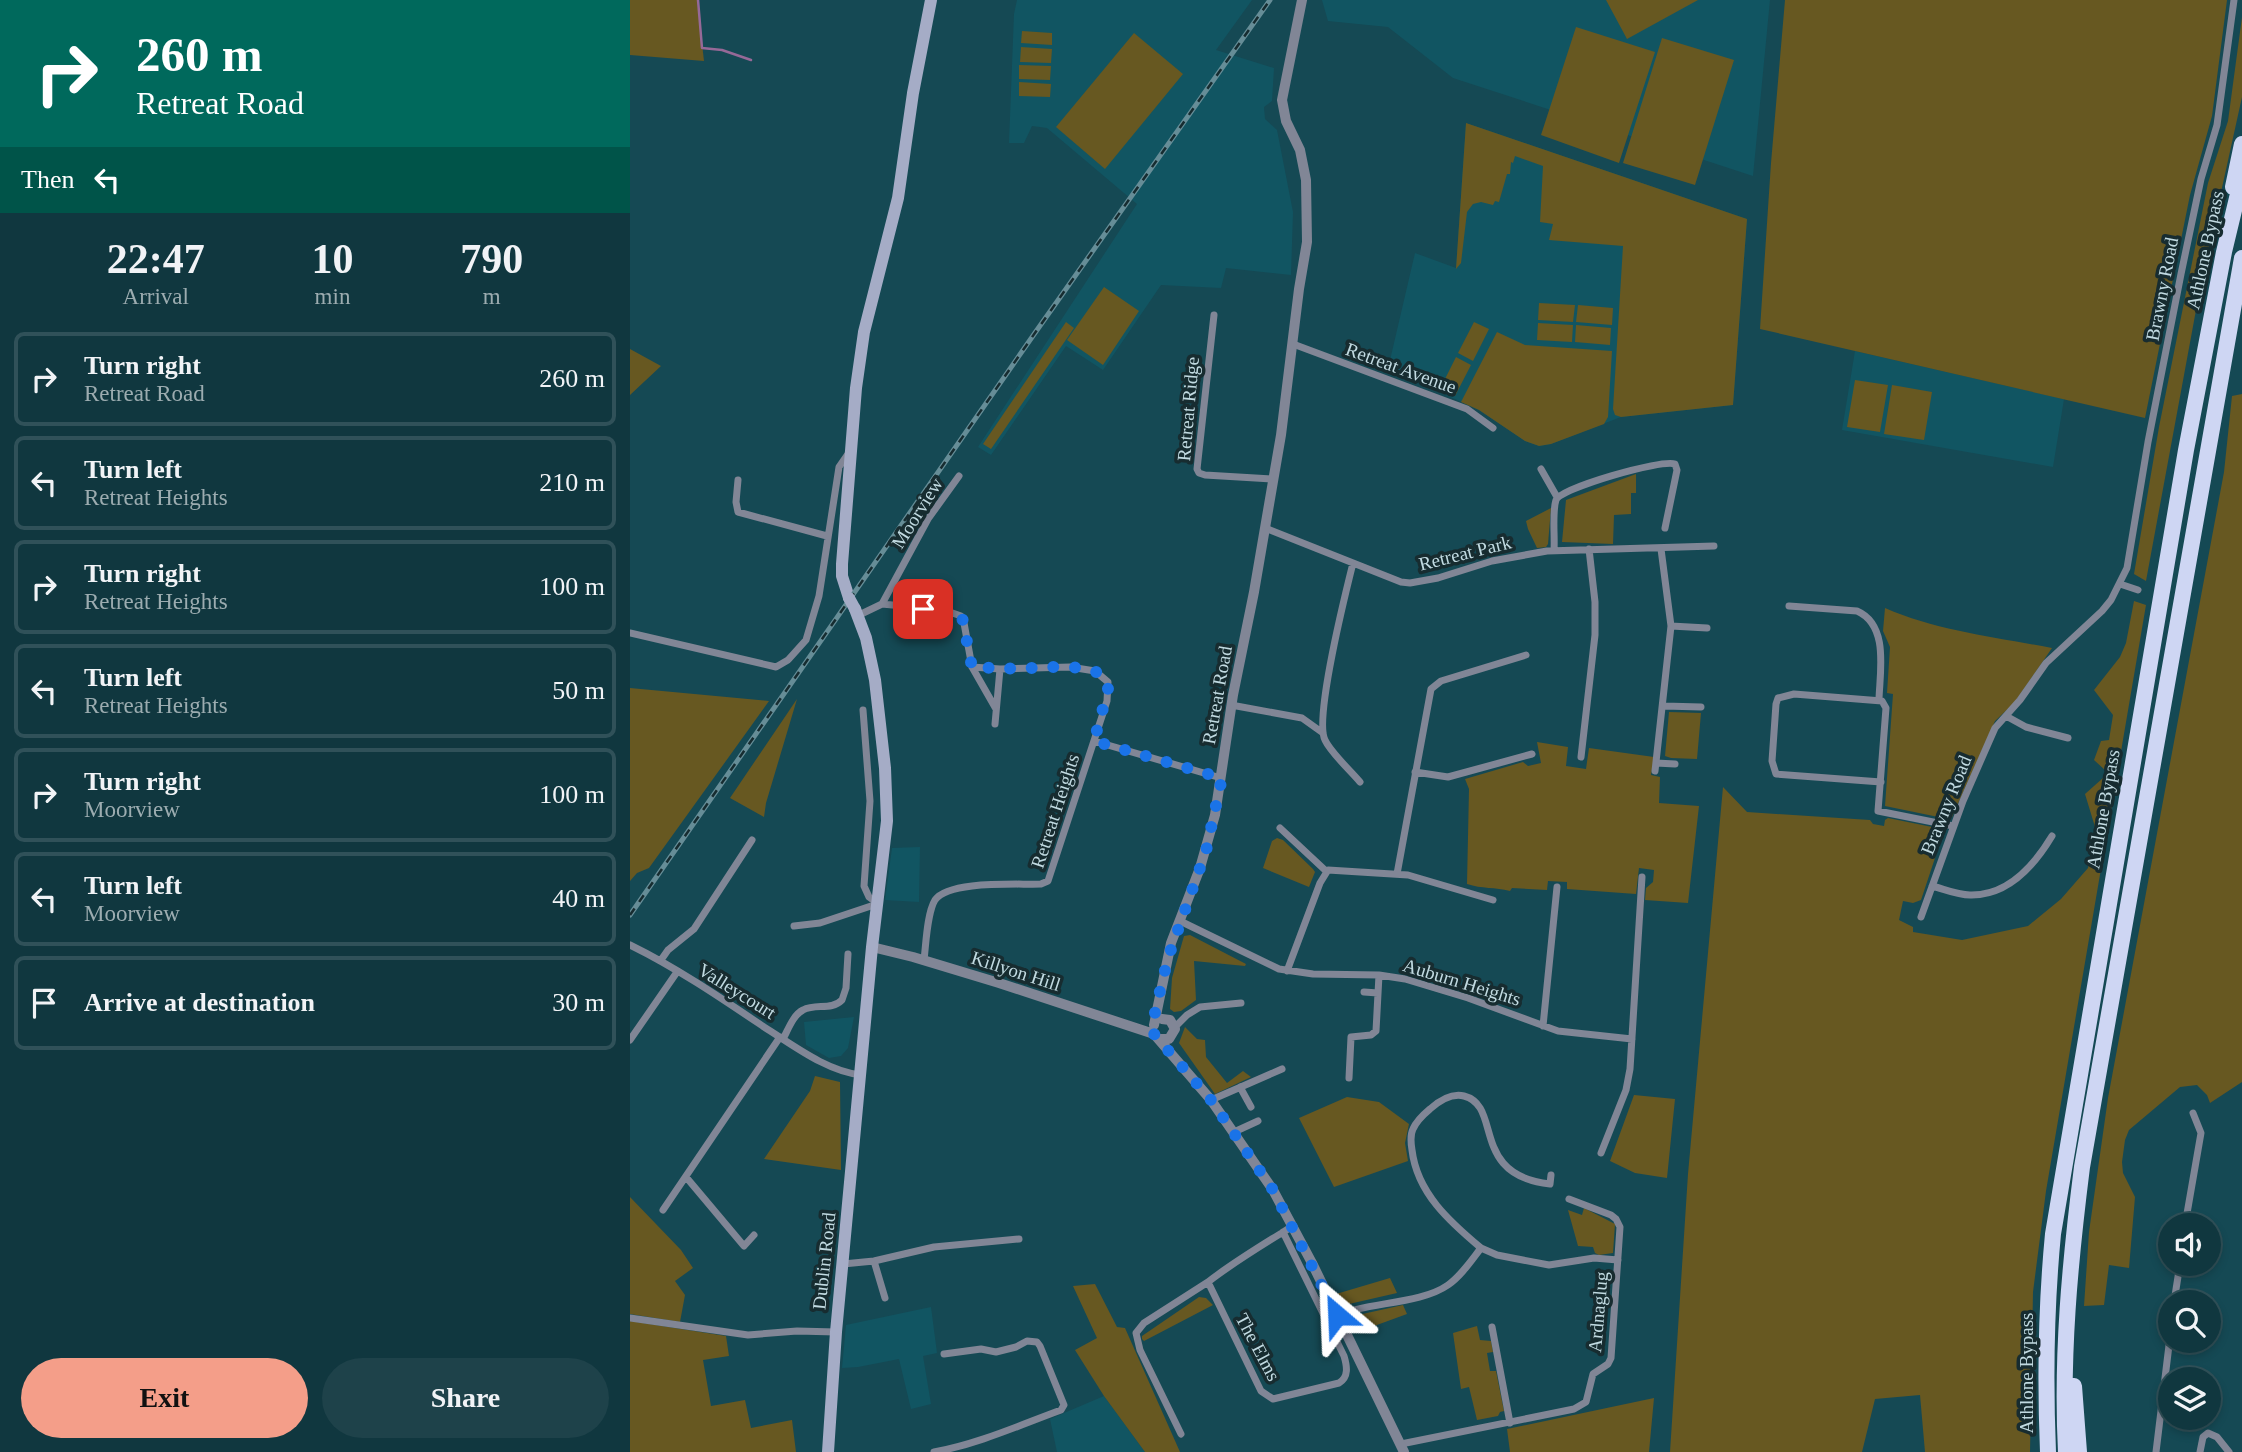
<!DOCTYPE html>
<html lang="en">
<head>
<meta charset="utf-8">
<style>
  body { margin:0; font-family:Georgia,serif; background:#1e424a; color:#f1f3f6; height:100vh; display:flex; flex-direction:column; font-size:26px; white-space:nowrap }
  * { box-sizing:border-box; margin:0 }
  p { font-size:23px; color:#9cacb0 }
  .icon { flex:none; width:38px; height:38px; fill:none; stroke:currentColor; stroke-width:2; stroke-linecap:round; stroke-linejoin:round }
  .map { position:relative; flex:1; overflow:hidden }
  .drawer { display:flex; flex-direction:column; background:#10373f; width:630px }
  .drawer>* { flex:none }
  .banner { background:#00695c; color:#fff; overflow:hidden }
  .controls { position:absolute; left:1528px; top:1213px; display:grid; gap:14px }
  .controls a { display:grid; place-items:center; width:63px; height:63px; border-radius:50%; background:#10373f; box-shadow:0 4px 10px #0003,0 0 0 2px #305159; font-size:35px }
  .pin { position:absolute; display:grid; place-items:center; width:60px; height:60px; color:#fff; margin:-30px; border-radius:14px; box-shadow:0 4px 10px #0006 }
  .me { position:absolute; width:77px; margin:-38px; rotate:334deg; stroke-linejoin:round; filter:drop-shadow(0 0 5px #0008) }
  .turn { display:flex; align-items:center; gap:24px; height:147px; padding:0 21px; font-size:32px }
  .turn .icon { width:91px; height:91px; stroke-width:2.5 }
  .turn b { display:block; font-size:49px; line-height:60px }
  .then { display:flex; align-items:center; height:66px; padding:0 21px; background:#0003; gap:14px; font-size:26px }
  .eta { display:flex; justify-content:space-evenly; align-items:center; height:119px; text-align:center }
  .eta b { font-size:42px; font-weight:700; line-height:49px }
  .button { display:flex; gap:14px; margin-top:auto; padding:14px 21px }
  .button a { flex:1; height:80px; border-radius:42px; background:#f49e89; color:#111; font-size:28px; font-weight:700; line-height:80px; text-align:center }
  .button a+a { background:#1e424a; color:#f1f3f6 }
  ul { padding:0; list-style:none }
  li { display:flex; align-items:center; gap:21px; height:94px; margin:0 14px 10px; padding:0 7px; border:4px solid #305159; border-radius:10px }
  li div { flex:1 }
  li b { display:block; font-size:26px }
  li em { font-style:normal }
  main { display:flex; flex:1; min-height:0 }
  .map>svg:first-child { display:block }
  .built { fill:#115562 }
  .green { fill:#675821 }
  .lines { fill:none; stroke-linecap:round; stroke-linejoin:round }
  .stream { stroke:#966997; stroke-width:2.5 }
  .minor { stroke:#818696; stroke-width:7 }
  .tertiary { stroke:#818696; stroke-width:10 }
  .secondary { stroke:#a5acc6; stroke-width:12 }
  .trunk { stroke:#ced6f3; stroke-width:16 }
  .rail-casing { stroke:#668d97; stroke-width:5 }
  .rail { stroke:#172c30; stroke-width:2.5; stroke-dasharray:8; stroke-linecap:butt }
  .secondary-bridge { stroke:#a5acc6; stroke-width:12 }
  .route { stroke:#1a73e8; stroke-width:12; stroke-dasharray:0 21.6 }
  .labels { text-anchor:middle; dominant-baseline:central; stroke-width:7; stroke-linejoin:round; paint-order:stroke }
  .street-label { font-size:19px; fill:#c1dae1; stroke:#172c30 }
</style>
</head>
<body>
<main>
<section class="drawer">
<div class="banner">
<div class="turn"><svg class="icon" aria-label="right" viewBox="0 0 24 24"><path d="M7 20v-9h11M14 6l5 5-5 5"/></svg><div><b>260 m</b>Retreat Road</div></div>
<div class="then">Then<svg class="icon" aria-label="left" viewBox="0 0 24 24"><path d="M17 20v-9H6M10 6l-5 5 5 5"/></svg></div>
</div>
<div class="eta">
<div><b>22:47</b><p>Arrival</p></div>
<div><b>10</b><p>min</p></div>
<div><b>790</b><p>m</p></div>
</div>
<ul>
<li><svg class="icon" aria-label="right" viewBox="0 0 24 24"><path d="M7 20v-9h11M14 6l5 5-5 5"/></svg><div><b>Turn right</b><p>Retreat Road</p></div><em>260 m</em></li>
<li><svg class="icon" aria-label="left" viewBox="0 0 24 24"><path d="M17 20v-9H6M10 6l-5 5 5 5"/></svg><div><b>Turn left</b><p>Retreat Heights</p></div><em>210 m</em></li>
<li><svg class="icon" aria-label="right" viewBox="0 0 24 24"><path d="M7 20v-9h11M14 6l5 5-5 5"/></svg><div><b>Turn right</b><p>Retreat Heights</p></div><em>100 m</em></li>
<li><svg class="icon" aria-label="left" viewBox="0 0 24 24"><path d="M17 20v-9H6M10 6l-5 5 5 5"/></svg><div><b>Turn left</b><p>Retreat Heights</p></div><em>50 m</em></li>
<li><svg class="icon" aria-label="right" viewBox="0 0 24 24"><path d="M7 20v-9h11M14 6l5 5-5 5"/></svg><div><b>Turn right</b><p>Moorview</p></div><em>100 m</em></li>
<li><svg class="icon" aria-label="left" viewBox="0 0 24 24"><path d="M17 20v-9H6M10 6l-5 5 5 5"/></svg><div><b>Turn left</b><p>Moorview</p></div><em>40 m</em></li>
<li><svg class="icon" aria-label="arrive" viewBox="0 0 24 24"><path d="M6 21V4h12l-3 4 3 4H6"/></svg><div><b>Arrive at destination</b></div><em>30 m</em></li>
</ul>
<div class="button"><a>Exit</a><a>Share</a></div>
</section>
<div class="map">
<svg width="1612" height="1452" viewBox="0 0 1612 1452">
  <rect width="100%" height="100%" fill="#154954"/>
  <!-- built -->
  <path class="built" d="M387 0H622L586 50 644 68 642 101 634 107 635 119 647 130 663 212 661 275 596 268 591 288 531 285 473 370 436 346 361 455 348 447 507 204 417 128 402 126 394 143H379L384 14Z
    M692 0H1140L1123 176 823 78 758 27 698 21Z
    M836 123 1117 219 1103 405 991 417 921 444 909 446 895 441 849 410 792 384 767 374 757 373 785 253 826 268Z
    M1225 351 1434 399 1423 467 1212 430Z
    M290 847 289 902 255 900 262 848Z
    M224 1017 218 1048 211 1056 199 1058 176 1045 174 1022Z
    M301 1307 307 1353 293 1356 301 1404 281 1409 269 1359 228 1367 212 1368 216 1325Z
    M474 1396 515 1452H427L420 1419Z"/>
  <!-- green -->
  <path class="green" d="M0 0H67L74 61 0 55Z
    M976 0H1068L997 39Z
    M1155 0H1597L1582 116 1560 195 1515 418 1130 329 1141 163Z
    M1612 17V97L1571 283 1516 581 1504 574 1529 427 1578 183 1598 121Z
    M946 27 1025 52 989 163 911 135Z
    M392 31 422 33V45L391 43Z
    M504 33 553 74 475 169 426 127Z
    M1032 38 1104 60 1065 185 993 163Z
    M391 47 422 49 421 63 390 62Z
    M389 65 421 66 420 80 389 79Z
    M389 82 421 84 420 97 389 96Z
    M836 123 1117 219 1103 405 991 417 985 415 983 409 993 246 919 240 923 224 910 222 913 166 885 156 883 163 881 162 880 174H877L869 202 865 201 863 205 851 202 843 204 837 212 831 263 826 269Z
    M474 287 509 311 473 365 437 340Z
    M909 303 945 305 943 322 908 320Z
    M948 305 983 308 982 325 946 322Z
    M436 322 444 328 361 449 353 444Z
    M844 322 859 329 843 361 828 353Z
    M908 323 943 325 942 342 907 340Z
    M946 325 981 328 980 345 945 342Z
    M867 332 895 345 982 351 978 417 974 424 921 444 909 446 895 441 849 410 831 402Z
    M0 349 31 366 0 395Z
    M826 357 841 365 825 396 810 389Z
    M1225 380 1258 385 1250 432 1217 427Z
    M1262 385 1302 392 1294 440 1254 434Z
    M1612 394V1082L1580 1103 1577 1095 1567 1085 1550 1087 1499 1130 1495 1140 1492 1162 1493 1173 1505 1197 1499 1268 1479 1265 1474 1305 1454 1306 1459 1232 1478 1098 1594 472 1602 396Z
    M1006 474V493H1001V514L984 515 983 544 932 542 936 500Z
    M921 508 918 544 916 547 907 548 898 529 896 521Z
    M1504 601 1516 605 1416 1191 1403 1292 1400 1452H1295L1290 1395 1245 1399 1232 1452H1040L1058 1174 1093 787 1117 812 1240 820 1243 824 1254 826 1255 820 1258 818 1312 829 1313 834 1291 900 1283 903 1273 901 1269 920 1283 927V932L1332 940 1398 926 1431 899 1458 868 1465 827 1455 794 1473 778 1476 771 1464 760 1471 741 1479 740 1483 715 1464 690 1490 657 1496 643Z
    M1255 608C1307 631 1366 637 1422 648L1385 702 1365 721 1322 817 1318 819 1255 806 1263 694 1257 693 1260 647 1253 631Z
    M0 688 139 701 19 868 7 873 0 881Z
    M167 699 136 803 134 817 100 798Z
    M1039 712 1071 713 1067 759 1041 758 1035 756Z
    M907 742 938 747 936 766 956 769 959 748 1024 757 1021 775 1030 777 1029 803 1069 806 1058 903 1015 900 1016 888 1023 882 1024 870 1009 868 1006 894 937 889V882L918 881 917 890 882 888 880 891C865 887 852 889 837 884L839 789 835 779 893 762 898 766 911 763Z
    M647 838 653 840 683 869 685 872 679 887 633 868 642 841Z
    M560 935 616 964 615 966 564 961 566 1000 551 1011 544 1012 540 1009 542 978 554 936Z
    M555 1027 567 1039 575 1040 576 1057 597 1083 613 1071 621 1077 585 1094 549 1043Z
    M185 1076 210 1082 211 1170 134 1159 180 1091Z
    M1004 1095 1045 1099 1037 1178 1005 1173 980 1161Z
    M717 1097 749 1102 779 1124 775 1143 778 1161 704 1187 669 1118Z
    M0 1197 51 1250 63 1268 45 1281 55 1295 50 1322 0 1314Z
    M954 1208 985 1224 983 1253 969 1255 965 1253 963 1247 948 1246 938 1210 952 1215Z
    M760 1278 767 1293 719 1304 713 1302 706 1294Z
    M465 1284 487 1327 495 1328 550 1452H515L474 1396 445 1350 467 1338 443 1286Z
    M569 1297 576 1298 583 1305 514 1341 512 1339V1336Z
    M773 1305 777 1314 725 1333 722 1321 728 1315Z
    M0 1321 96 1336 99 1356 73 1360 81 1406 115 1400 121 1428 162 1420 166 1452H0Z
    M847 1326 850 1340 861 1341 863 1352 857 1353 860 1371H866L874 1411 870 1412 868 1416 847 1420 839 1387 831 1389 823 1333Z
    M1024 1398 1019 1452H880L877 1429Z"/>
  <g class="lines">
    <!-- stream -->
    <path class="stream" d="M68 0 72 48 92 50 121 60"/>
    <!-- minor -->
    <path class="minor" d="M584 315 567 469 569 473 575 475 642 479
      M663 344 837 409 863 428
      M911 469 927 497
      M108 480 106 502 108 512 197 536
      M635 528 771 582 780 583 808 578 862 561 917 551 1084 546
      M924 550C925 537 922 512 926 500 931 488 1031 459 1045 464L1047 470 1035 528
      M723 563C716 591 684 719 695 740 701 753 720 770 730 782
      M1490 584 1508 590
      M252 604 314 610 331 616 334 623 342 667 366 709
      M1159 606 1227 611C1259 625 1250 671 1249 699
      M227 616 252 604 298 519 329 476
      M1041 626 1077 628
      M0 633 146 667 158 660 176 640 189 596 209 467 218 454
      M601 705 672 718 693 733
      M1034 706 1071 707
      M233 710 240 801 234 886 239 897 247 903
      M1376 716 1396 727 1438 738
      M365 724 370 669
      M464 741 591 778
      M951 757 965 635V602L959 549
      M1026 763 1045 764
      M1025 771 1041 626 1031 549
      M785 772 818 777 902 754
      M1251 782 1146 774 1142 761 1146 704 1148 698 1164 694 1252 701 1256 708 1248 811 1323 826
      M650 828 696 871
      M767 874 801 689 811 681 896 655
      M1302 886C1314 889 1327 895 1340 895 1378 896 1404 866 1422 836
      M1291 917 1333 801 1365 728 1390 700 1416 663 1472 611 1481 600 1497 568 1518 442 1551 274 1571 179 1587 125 1604 0
      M550 921 649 969 683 974 749 975 775 979 838 998 928 1031 1002 1039
      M164 926 190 923 247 904
      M0 945C47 968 91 998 134 1027 163 1045 196 1071 231 1075
      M31 960 38 950 64 929 122 840
      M294 960C296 944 297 913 305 900 319 880 387 885 411 884L418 881 477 701 478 682 465 671 440 667 370 669 342 667
      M657 971 690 883 698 870 778 875 863 900
      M734 992 748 993
      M913 1026 927 887
      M544 1028 557 1015 570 1007 611 1003
      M153 1039C158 1030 163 1015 173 1010 186 1003 201 1011 212 1000L216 988 218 954
      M0 1040 47 972
      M719 1078 721 1037 741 1035 746 1031 749 975
      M610 1087 621 1107
      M581 1100 652 1069
      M604 1132 628 1121
      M971 1153 996 1090 1000 1069 1012 877
      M56 1177 114 1246 124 1235
      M33 1210 150 1037
      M1555 1225 1571 1133 1563 1113
      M653 1232 714 1356C717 1366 719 1377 709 1383L643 1399 631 1391 578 1282C605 1261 634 1244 663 1226
      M851 1248 867 1255 919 1265 964 1258 988 1260
      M244 1261 255 1298
      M213 1264 244 1261 304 1247 389 1239
      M1544 1302 1550 1264
      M707 1315C740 1302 791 1304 818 1285 831 1276 841 1261 851 1248 820 1222 787 1193 782 1150 781 1144 780 1135 783 1129 786 1122 794 1114 800 1109 809 1101 822 1093 834 1096 873 1106 839 1175 920 1184L921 1175
      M0 1318 118 1335 167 1331 206 1332
      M862 1327 880 1423
      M551 1434 510 1350 506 1333 514 1323 578 1282
      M771 1444 944 1409 956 1402 963 1374 978 1364 981 1358 990 1227 986 1219 981 1215 939 1199
      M304 1452C348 1444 390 1425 431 1410L434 1405 410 1346 407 1342 397 1341 386 1347 366 1352 351 1349 314 1354
      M1526 1452 1540 1337
      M1570 1452 1573 1437 1578 1433 1587 1437 1599 1452"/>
    <!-- tertiary -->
    <path class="tertiary" d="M242 947 283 957 369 983 524 1034 581 1100 643 1190 682 1263 774 1452
      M524 1025 541 943 570 868 585 815 603 695 624 592 651 435 669 289 677 242 676 180 670 150 656 121 652 100 672 0
      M529 1039H539L545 1029 540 1020 532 1019"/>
    <!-- secondary -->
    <path class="secondary" d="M219 598 212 576V564L226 388 234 332 268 198 283 93 301 0
      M198 1452 206 1332 242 947 257 821 255 768 245 680 236 638 225 609"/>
    <!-- trunk -->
    <path class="trunk" d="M1603 187 1612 144
      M1444 1386 1449 1452
      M1418 1452C1415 1379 1416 1307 1423 1234L1556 450 1594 252 1612 177
      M1436 1452C1431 1356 1440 1262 1452 1167L1612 258"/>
    <!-- rail casing -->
    <g class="rail-casing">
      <path id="rail" d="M0 915 407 330 640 0"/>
    </g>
    <!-- rail -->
    <use href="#rail" class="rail"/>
    <!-- secondary-bridge -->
    <path class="secondary-bridge" d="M219 598 225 609"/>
  </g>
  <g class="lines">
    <!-- route -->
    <path class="route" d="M293 609 314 610 332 617 342 667C360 668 378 669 397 668 418 668 442 664 463 671 472 673 478 681 478 690L464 741 592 778 576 851 538 958 525 1012 524 1034 581 1100 643 1190 707 1315"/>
  </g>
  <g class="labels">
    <!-- street labels -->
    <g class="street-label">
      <text transform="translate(1575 250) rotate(-78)">Athlone Bypass</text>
      <text transform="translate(1532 289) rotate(-79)">Brawny Road</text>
      <text transform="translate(771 368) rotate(20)">Retreat Avenue</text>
      <text transform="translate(558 409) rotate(-85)">Retreat Ridge</text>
      <text transform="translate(287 513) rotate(-58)">Moorview</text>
      <text transform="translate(835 553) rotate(-14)">Retreat Park</text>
      <text transform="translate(587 695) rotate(-80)">Retreat Road</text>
      <text transform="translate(1316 805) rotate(-68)">Brawny Road</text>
      <text transform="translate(1473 809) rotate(-80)">Athlone Bypass</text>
      <text transform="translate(425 811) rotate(-72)">Retreat Heights</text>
      <text transform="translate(386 971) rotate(18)">Killyon Hill</text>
      <text transform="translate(832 982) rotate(17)">Auburn Heights</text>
      <text transform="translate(107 991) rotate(32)">Valleycourt</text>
      <text transform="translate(194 1261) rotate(-84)">Dublin Road</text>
      <text transform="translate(968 1312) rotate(-85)">Ardnaglug</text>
      <text transform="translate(628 1347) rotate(62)">The Elms</text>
      <text transform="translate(1396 1373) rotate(-90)">Athlone Bypass</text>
    </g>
  </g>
</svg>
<div class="controls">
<a><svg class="icon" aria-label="sound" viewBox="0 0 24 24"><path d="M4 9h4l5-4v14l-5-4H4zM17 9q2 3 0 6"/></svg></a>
<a><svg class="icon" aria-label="search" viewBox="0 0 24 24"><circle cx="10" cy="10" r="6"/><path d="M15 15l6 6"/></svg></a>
<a><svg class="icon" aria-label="layers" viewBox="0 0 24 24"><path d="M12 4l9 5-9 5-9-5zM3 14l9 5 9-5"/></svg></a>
</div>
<div class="pin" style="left:293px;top:609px;background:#d93025"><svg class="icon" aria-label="arrive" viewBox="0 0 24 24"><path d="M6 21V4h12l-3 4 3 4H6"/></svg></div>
<svg class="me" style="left:707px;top:1315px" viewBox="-20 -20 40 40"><path d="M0-17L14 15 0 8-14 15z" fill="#1a73e8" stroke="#fff" stroke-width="4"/></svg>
</div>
</main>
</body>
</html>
